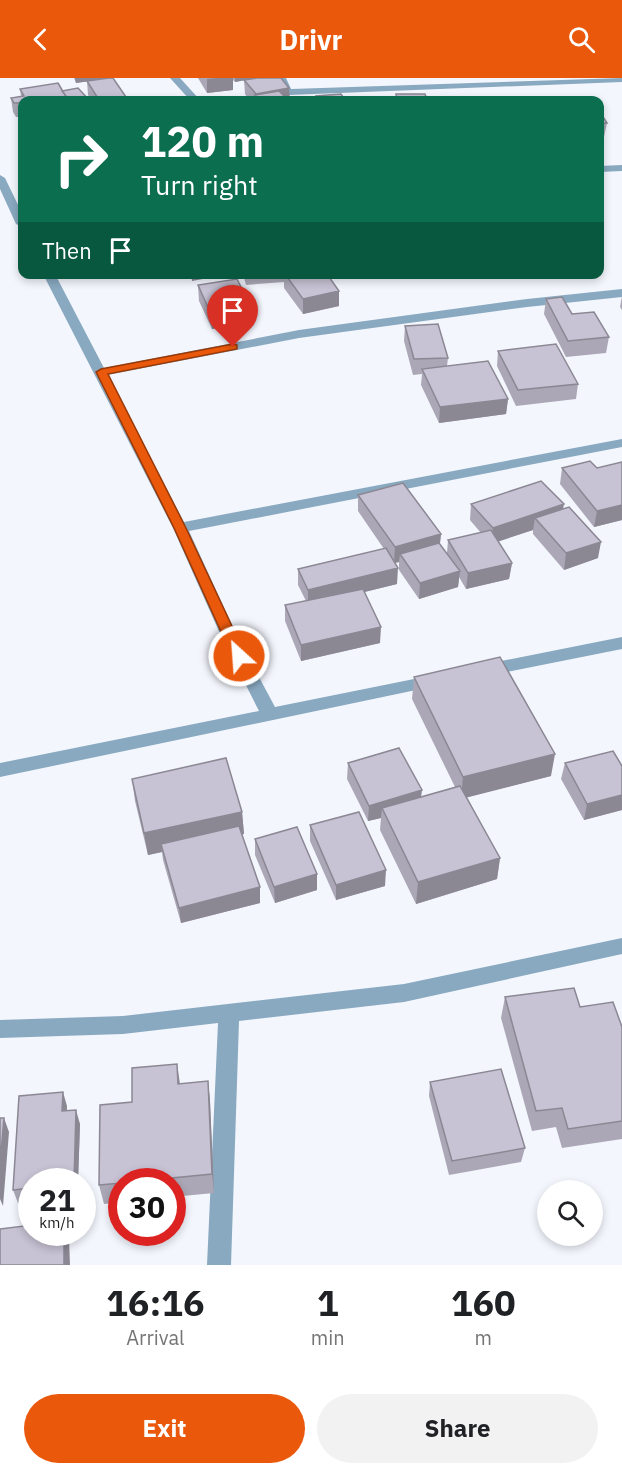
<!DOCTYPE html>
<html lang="en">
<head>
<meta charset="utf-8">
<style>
  body { margin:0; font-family:"IBM Plex Sans",sans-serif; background:#f2f2f2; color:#202124; height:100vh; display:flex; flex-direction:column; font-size:22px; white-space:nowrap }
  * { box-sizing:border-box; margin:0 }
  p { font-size:20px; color:#757577 }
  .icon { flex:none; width:33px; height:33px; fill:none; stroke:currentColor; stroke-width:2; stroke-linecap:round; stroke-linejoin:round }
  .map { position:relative; height:1187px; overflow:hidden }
  .panel { display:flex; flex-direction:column; background:#fff; flex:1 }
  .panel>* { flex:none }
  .top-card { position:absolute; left:18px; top:18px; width:586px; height:183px; border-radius:12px; box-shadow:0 3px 9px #0003; background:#0b6e4f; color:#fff; overflow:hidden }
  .buttons { position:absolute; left:537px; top:1102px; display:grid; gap:12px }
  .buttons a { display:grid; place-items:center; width:66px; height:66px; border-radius:50%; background:#fff; box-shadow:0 3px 9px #0003; font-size:30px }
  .speed { position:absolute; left:18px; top:1090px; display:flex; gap:12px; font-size:30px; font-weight:700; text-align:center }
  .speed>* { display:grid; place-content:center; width:78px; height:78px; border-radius:50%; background:#fff; box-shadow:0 3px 9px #0003; line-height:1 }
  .speed small { font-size:15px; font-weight:400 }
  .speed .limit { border:9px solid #d22; background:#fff; color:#111 }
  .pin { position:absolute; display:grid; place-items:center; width:51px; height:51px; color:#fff; margin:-62px -26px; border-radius:50% 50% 50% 0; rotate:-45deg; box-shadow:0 0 6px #0007 }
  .pin .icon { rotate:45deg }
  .me { position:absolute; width:66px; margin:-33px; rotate:334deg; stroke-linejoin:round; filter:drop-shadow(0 0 4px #0008) }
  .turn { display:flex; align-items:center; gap:21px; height:126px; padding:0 24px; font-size:27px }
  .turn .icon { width:78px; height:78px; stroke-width:2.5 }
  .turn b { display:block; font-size:42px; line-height:51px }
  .then { display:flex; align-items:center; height:57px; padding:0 24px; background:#0003; gap:12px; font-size:22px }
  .eta { display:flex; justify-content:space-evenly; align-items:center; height:102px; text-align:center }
  .eta b { font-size:36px; font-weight:800; line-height:42px }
  .button { display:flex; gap:12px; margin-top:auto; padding:12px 24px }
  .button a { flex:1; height:69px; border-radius:36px; background:#ea580c; color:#fff; font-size:24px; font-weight:800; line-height:69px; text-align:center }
  .button a+a { background:#f2f2f2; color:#202124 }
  header { display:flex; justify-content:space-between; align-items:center; height:78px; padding:0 24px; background:#ea580c; color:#fff; font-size:27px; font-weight:800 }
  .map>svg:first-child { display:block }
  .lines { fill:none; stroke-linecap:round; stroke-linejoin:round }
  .minor { fill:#89a9c0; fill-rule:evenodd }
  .wall { fill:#aba7b6 }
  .shaded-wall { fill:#8b8894 }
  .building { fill:#c7c2d4; stroke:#8b8894; stroke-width:1.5 }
  .route { fill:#ea580c; stroke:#983908; stroke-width:1.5 }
</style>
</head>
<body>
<header><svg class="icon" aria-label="back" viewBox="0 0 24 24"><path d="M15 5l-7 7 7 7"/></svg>Drivr<svg class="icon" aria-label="search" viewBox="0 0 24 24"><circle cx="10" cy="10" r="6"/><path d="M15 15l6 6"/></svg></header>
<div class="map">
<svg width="622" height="1187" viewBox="0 0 622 1187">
  <rect width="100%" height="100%" fill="#f3f6fd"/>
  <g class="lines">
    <!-- minor -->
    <path class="minor" d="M170 0H180L200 22H190Z
      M276 0H286L291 11 622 0V4L288 17 285 16Z
      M622 87V93L600 94V88Z
      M0 97 5 100 22 135V149L16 146 0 111Z
      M43 196H55L104 290 299 252 527 221 622 211V219L527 229 299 260 107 297 184 444 622 361V369L189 453 237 558 275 629 434 597 440 599 442 603 440 607 0 699V685L259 633 221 558 173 450Z
      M622 559V571L486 598 480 596 478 592 480 588 486 586Z
      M622 860V876L404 924 239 943 231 1187H207L218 945 123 956 0 960V942L123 938 404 906Z"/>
  </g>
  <!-- wall -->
  <path class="wall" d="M74 0H113L127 22H134H92L88 17 87 3 95 2 76 5Z
    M198 0H256L235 4 233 2V12L207 15Z
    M244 2 290 22H219L247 19 245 16Z
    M20 11 62 13 22 22V39H16L13 34 11 20 21 18Z
    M600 34 607 45 604 59H600Z
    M243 196H327L339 213V228L303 236 284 210V204L246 207Z
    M198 207 252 244 212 251 199 223Z
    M622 218V232L620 229Z
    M546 221 609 259 606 275 566 279 544 236Z
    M405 248 448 280 447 288 508 321 506 336 439 345 421 307 422 296 413 297 404 263Z
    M498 273 578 306 576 321 516 328 497 288Z
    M622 384V442L594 449 560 406 562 390H597Z
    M358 417 441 456 440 466 447 475 448 462 481 455 470 442 471 426 563 431 598 480 564 492 533 456V452L498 463 512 485 509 501 466 511 459 499 458 509 419 521 399 492V484L395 485 397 506 364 514 380 565 301 583 285 543V527L306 523 298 507V491L384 471 358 433Z
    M414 599 551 698 467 719 500 780 497 801 416 826 380 752 381 740 368 743 347 701 348 685 421 719 455 709 412 621Z
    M565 685 622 688V732L584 742 561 701Z
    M132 701 242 734 244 756H242L260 825 181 845 163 782 162 774 148 777 135 723Z
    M310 747 385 808 336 822 310 763Z
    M255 761 317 796V812L275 825 255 777Z
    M505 919 580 929 622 949V1061L562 1070 556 1049 532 1053 501 940Z
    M208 1003 210 1023 214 1115 172 1119V1104H122V1124L104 1126 99 1107 132 1024 180 1006Z
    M430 1004 525 1070 521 1084 449 1097 429 1018Z
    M67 1028V1033L80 1046 78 1104H32V1124L18 1125 13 1112Z"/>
  <!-- shaded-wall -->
  <path class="shaded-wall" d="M75 0H112L76 5Z
    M216 0H233V12L207 15V1Z
    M235 0H256L235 4Z
    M289 10 290 22H260L256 18V16Z
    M126 19 127 22H107Z
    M191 196H230L192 203Z
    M339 213V228L303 236V221Z
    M251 229 252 244 212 251 211 236Z
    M508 321 506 336 439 345 440 329Z
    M564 426 561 442 535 440 533 452 491 466 493 450Z
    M622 427V442L594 449 597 433Z
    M441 456 439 472 400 476 399 484 394 485 395 469Z
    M601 464 598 480 564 492 566 475Z
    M512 485 509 501 466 511 468 495Z
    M398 490 397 506 308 528V512Z
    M460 493 458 509 419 521 420 505Z
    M381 549 380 565 301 583V567Z
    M555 676 551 698 461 721 463 699Z
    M422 712 420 728 382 730 381 740 368 743 369 728Z
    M622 717V732L584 742 587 726Z
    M242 734 244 756 163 774 161 766 162 774 148 777 144 755Z
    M500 780 497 801 416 826 418 804Z
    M386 792 385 808 336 822V807Z
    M317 796V812L275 825 274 809Z
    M260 809V825L181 845 179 830Z
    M177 986 180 1006H178Z
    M208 1003 210 1023 214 1115 212 1096Z
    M63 1014 67 1028 66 1047 62 1033Z
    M76 1032 80 1046 78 1104H74Z
    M4 1040 9 1054 3 1128 0 1121V1086Z
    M64 1155H67L69 1161 70 1187H64Z"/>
  <!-- building -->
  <path class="building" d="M109 0H113L126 19 107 22H99L87 3Z
    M257 0H281L289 10 256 16 244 2Z
    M58 5 68 22H22V25H14L11 20 24 18 20 11Z
    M78 10 89 22H69L62 13Z
    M279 13 288 22H260L255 17Z
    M341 16 345 22H318L316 18Z
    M396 16H425L427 22H397Z
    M252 19 254 22H219Z
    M600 34 607 45H600Z
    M285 196H327L339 213 303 221Z
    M237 201 251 229 211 236 198 207Z
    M562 219 572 236 594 234 609 259 568 263 546 221Z
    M438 246 448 280 414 281 405 248Z
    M556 266 578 306 518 312 498 273Z
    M488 283 508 321 440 329 422 291Z
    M590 383 597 390 622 384V427L597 433 562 390Z
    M541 403 564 426 493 450 471 426Z
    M403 405 441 456 395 469 358 417Z
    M569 429 601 464 566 475 535 440Z
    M491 452 512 485 468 495 448 462Z
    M439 465 460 493 420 505 400 476Z
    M386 470 398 490 308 512 298 491Z
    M363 511 381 549 301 567 285 527Z
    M500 579 555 676 463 699 414 599Z
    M399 670 422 712 369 728 348 685Z
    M613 673 622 688V717L587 726 565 685Z
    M226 680 242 734 144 755 132 701Z
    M460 708 500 780 418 804 382 730Z
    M359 734 386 792 336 807 310 747Z
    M239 748 260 809 179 830 161 766Z
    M297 749 317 796 274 809 255 761Z
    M574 910 580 929 613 924 622 949V1043L568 1051 562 1030 536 1033 505 919Z
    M177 986 178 1006 208 1003 212 1096 131 1104H122V1105L99 1107 100 1027 132 1024V990Z
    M501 991 525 1070 452 1083 430 1004Z
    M63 1014 62 1033 76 1032 74 1104H32V1110L13 1112 19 1018Z
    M0 1040H4L0 1086Z
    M32 1147V1155H64V1187H0V1151Z"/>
  <!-- route -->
  <path class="route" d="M233 266 237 267V271L108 296 186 450 246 578 239 582 232 578 174 450 96 294 101 291Z"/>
</svg>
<div class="buttons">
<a><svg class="icon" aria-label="search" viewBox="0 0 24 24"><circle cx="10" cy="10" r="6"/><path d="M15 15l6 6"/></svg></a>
</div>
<div class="speed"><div>21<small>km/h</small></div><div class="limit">30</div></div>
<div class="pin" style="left:233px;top:269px;background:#d93025"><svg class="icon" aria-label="arrive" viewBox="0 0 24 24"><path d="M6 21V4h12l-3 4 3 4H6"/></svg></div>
<svg class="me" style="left:239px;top:578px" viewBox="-20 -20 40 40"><circle r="17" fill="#ea580c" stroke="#fff" stroke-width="3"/><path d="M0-11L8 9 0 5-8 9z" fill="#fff"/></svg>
<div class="top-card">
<div class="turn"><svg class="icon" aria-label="right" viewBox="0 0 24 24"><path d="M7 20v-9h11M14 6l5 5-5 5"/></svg><div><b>120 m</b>Turn right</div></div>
<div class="then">Then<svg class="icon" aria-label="arrive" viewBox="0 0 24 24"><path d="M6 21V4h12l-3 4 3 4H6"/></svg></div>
</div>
</div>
<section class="panel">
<div class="eta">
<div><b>16:16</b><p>Arrival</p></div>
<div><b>1</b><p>min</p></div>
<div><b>160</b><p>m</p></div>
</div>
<div class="button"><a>Exit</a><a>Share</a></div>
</section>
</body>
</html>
